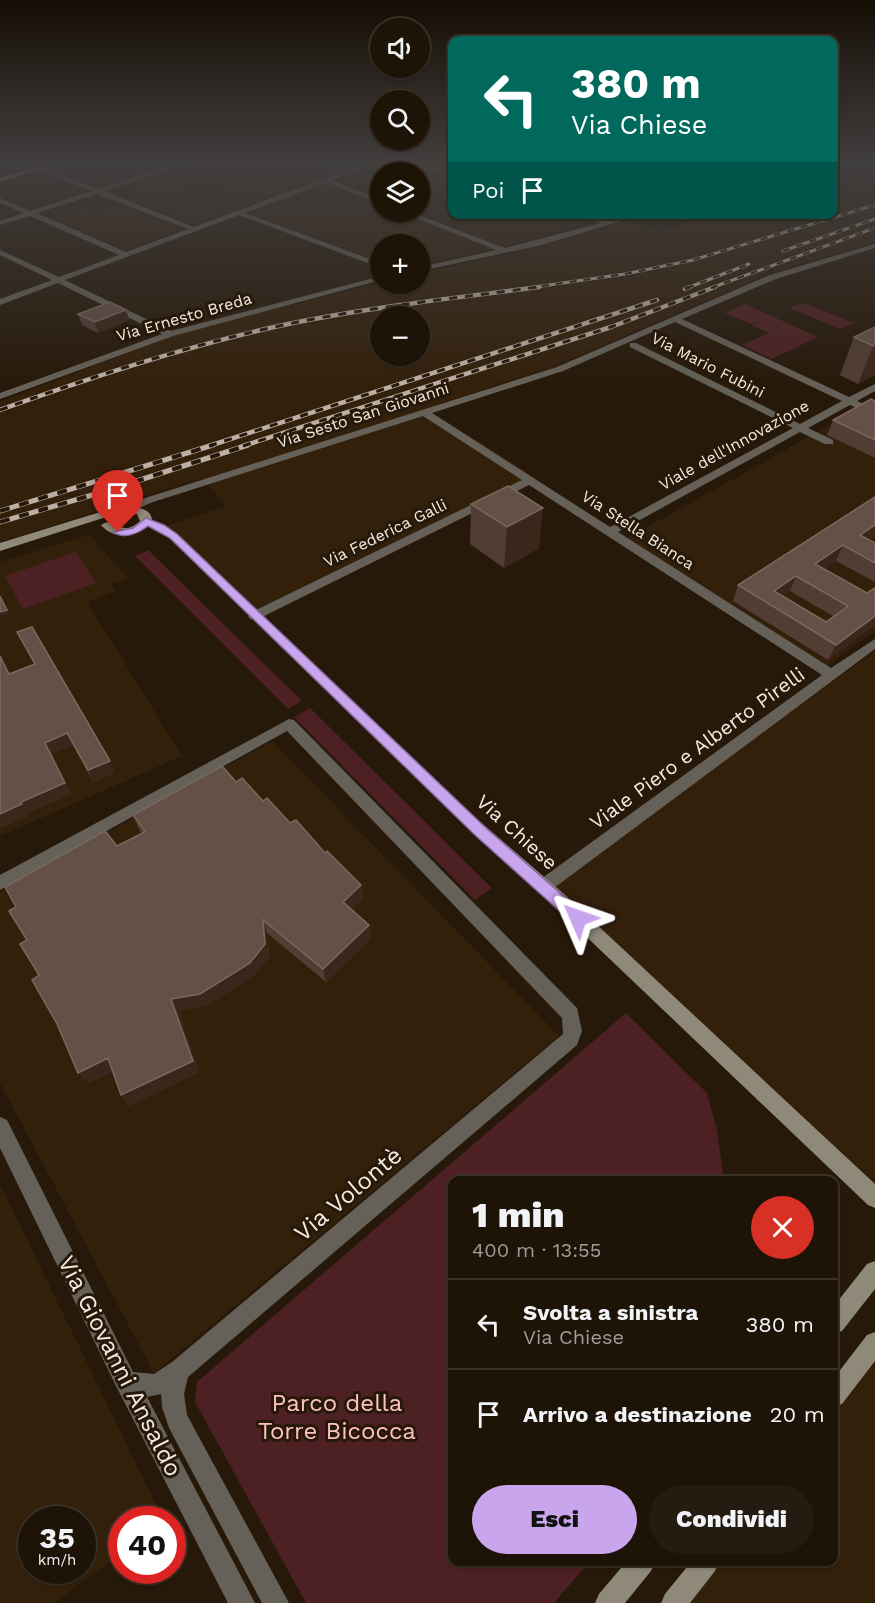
<!DOCTYPE html>
<html lang="it">
<head>
<meta charset="utf-8">
<style>
  body { margin:0; font-family:"Work Sans",sans-serif; background:#251c11; color:#f1f3f6; height:100vh; display:flex; flex-direction:column; font-size:22px; white-space:nowrap }
  * { box-sizing:border-box; margin:0 }
  p { font-size:20px; color:#a09e9b }
  .icon { flex:none; width:33px; height:33px; fill:none; stroke:currentColor; stroke-width:2; stroke-linecap:round; stroke-linejoin:round }
  .map { position:relative; flex:1; overflow:hidden }
  .side { position:absolute; left:448px; top:1176px; width:390px; height:390px; display:flex; flex-direction:column; background:#1d1307; border-radius:12px; box-shadow:0 2px 4px #0004,0 0 0 2px #3b3228 }
  .side>* { flex:none }
  .hud { position:absolute; left:448px; top:36px; width:390px; height:183px; border-radius:12px; box-shadow:0 2px 4px #0004,0 0 0 2px #3b3228; background:#00695c; color:#fff; overflow:hidden }
  .fabs { position:absolute; left:370px; top:18px; display:grid; gap:12px }
  .fabs a { display:grid; place-items:center; width:60px; height:60px; border-radius:50%; background:#1d1307; box-shadow:0 2px 4px #0004,0 0 0 2px #3b3228; font-size:30px }
  .speed { position:absolute; left:18px; top:1506px; display:flex; gap:12px; font-size:30px; font-weight:700; text-align:center }
  .speed>* { display:grid; place-content:center; width:78px; height:78px; border-radius:50%; background:#1d1307; box-shadow:0 2px 4px #0004,0 0 0 2px #3b3228; line-height:1 }
  .speed small { font-size:15px; font-weight:400 }
  .speed .limit { border:9px solid #d22; background:#fff; color:#111 }
  .pin { position:absolute; display:grid; place-items:center; width:51px; height:51px; color:#fff; margin:-62px -26px; border-radius:50% 50% 50% 0; rotate:-45deg; box-shadow:0 0 6px #0007 }
  .pin .icon { rotate:45deg }
  .me { position:absolute; width:66px; margin:-33px; rotate:313deg; stroke-linejoin:round; filter:drop-shadow(0 0 4px #0008) }
  .turn { display:flex; align-items:center; gap:21px; height:126px; padding:0 24px; font-size:27px }
  .turn .icon { width:78px; height:78px; stroke-width:2.5 }
  .turn b { display:block; font-size:42px; line-height:51px }
  .then { display:flex; align-items:center; height:57px; padding:0 24px; background:#0003; gap:12px; font-size:22px }
  .round { display:grid; place-items:center; flex:none; width:63px; height:63px; border-radius:32px; background:#251c11 }
  .headline { display:flex; align-items:center; justify-content:space-between; height:102px; padding:0 24px }
  h1 { font-size:36px; font-weight:800; line-height:45px }
  .button { display:flex; gap:12px; margin-top:auto; padding:12px 24px }
  .button a { flex:1; height:69px; border-radius:36px; background:#c9a5ee; color:#111; font-size:24px; font-weight:800; line-height:69px; text-align:center }
  .button a+a { background:#251c11; color:#f1f3f6 }
  ul { padding:0; list-style:none }
  li { display:flex; align-items:center; gap:18px; height:90px; padding:0 24px; border-top:2px solid #3b3228 }
  li div { flex:1 }
  li b { display:block; font-size:22px }
  li em { font-style:normal }
  .map>svg:first-child { display:block }
  .built { fill:#33200b; fill-rule:evenodd }
  .green { fill:#4d2023 }
  .lines { fill:none; stroke-linecap:round; stroke-linejoin:round }
  .street { fill:#656158; fill-rule:evenodd }
  .secondary { fill:#8f897a; fill-rule:evenodd }
  .primary { fill:#afa894; fill-rule:evenodd }
  .tram { stroke:#bcb0a5; stroke-width:1.5 }
  .rail-far2-casing { stroke:#bcb0a5; stroke-width:3 }
  .rail-far1-casing { stroke:#bcb0a5; stroke-width:4.5 }
  .rail-casing { stroke:#bcb0a5; stroke-width:5 }
  .rail-far2 { stroke:#271909; stroke-width:2; stroke-dasharray:7; stroke-linecap:butt }
  .rail-far1 { stroke:#271909; stroke-width:3; stroke-dasharray:8; stroke-linecap:butt }
  .rail { stroke:#271909; stroke-width:4; stroke-dasharray:10; stroke-linecap:butt }
  .wall { fill:#513d34; fill-rule:evenodd }
  .shaded-wall { fill:#39271b }
  .building { fill:#635046; stroke:#7a685e; stroke-width:1.5; fill-rule:evenodd }
  .route { fill:#c9a5ee; stroke:#836b9b; stroke-width:1.5 }
  .labels { text-anchor:middle; dominant-baseline:central; stroke-width:6; stroke-linejoin:round; paint-order:stroke }
  .far-street-label { font-size:16px; fill:#f4eae0; stroke:#271909 }
  .street-label { font-size:20px; fill:#f4eae0; stroke:#271909 }
  .near-street-label { font-size:24px; fill:#f4eae0; stroke:#271909 }
  .near-park-label { font-size:24px; fill:#ffc0c0; stroke:#271909 }
</style>
</head>
<body>
<div class="map">
<svg width="875" height="1603" viewBox="0 0 875 1603">
  <rect width="100%" height="100%" fill="#271909"/>
  <!-- built -->
  <path class="built" d="M196 162H307L332 170 326 177 195 225 129 199 145 193 124 185 148 177 215 194 227 190 171 170Z
    M875 162V241L773 272 555 366 425 408 537 478 261 616 178 536 165 526 226 506 202 478 0 542V402L174 335 374 284H420V274L545 245 631 220 660 232 708 215 834 214V170ZM381 316H420V356H381Z
    M360 170 381 177V212H420V192L429 195 453 185V214L568 215 593 222 501 248 420 264V244H381V262L248 213 321 185H328Z
    M119 203 184 229 126 250 53 218 85 207 94 211Z
    M861 408 875 415V631L827 666 629 539V537Z
    M89 535 128 578 111 584 116 591 87 602 182 756 0 836V562Z
    M875 651V1191L551 886Z
    M272 741 559 1036 154 1373 0 1083V892Z
    M0 1184 163 1519 122 1520 121 1553 54 1603H0ZM32 1520H82V1570H32Z
    M875 1353V1603H678L711 1562H834V1405Z"/>
  <!-- green -->
  <path class="green" d="M383 162H394L453 180V185L429 195 420 192V172H381V177L360 170Z
    M804 303 853 323 841 329 789 308Z
    M745 304 818 337 772 359 742 345 769 333 752 325 760 321 751 324 725 313Z
    M148 550 302 701 288 709 135 556Z
    M76 552 96 583 23 609 5 576Z
    M310 708 492 888 475 900 294 717Z
    M626 1013 707 1093 717 1131 724 1180H453V1562H589L554 1603H306L195 1402 197 1382Z"/>
  <g class="lines">
    <!-- street -->
    <path class="street" d="M181 162H190L104 191 194 227 344 171 316 162C328 162 338 169 350 169 359 169 368 162 378 162L332 180 381 200V204L326 183 245 213 381 263V268L239 215 65 280 171 331 381 276V280L173 336 0 399V393L162 334 58 283 0 305V299L52 280 0 255V250L59 277 119 255 30 216 0 225V221L24 213 0 203V198L30 211 91 191 36 169 38 166 97 189ZM97 194 188 229 126 252 37 213Z
      M400 162H410L453 175V179Z
      M853 162H867L834 169V165Z
      M401 212H410L505 248 601 223 576 214C587 214 600 222 610 221 622 220 633 214 645 214L542 245 420 271V267L496 250Z
      M875 244V248L776 279 682 319 849 397 875 384V391L857 401 875 409V416L850 405 808 428 833 440V444H825L800 432 618 532 831 668 875 639V649L550 891 544 893 538 891 536 886 538 881 822 675 529 485 258 619H250L248 616 250 613 522 480 423 416 150 503 132 512H124L122 510 142 499 557 367 770 275ZM675 322 842 401 800 424 636 343H630V347L793 428 610 527 432 413 563 371Z
      M289 719 294 720 577 1008 582 1031 577 1045 188 1377 184 1394 187 1415 289 1603H262L169 1428 162 1407 161 1394 147 1397 255 1603H228L117 1388 0 1148V1117L7 1120 133 1372 154 1374 172 1362 563 1034 562 1018 287 731 0 890V875Z"/>
    <!-- secondary -->
    <path class="secondary" d="M131 507C140 508 151 509 152 520L177 534 477 819 564 894 875 1184V1208L868 1205 552 904 467 827 169 538 147 526C134 538 114 540 101 525L107 522C121 527 127 533 140 521L137 514 103 518 0 551V543L97 513Z
      M875 1261V1289L842 1331 834 1334V1306L867 1264Z
      M875 1332V1361L842 1404 834 1407V1378L867 1335Z
      M626 1562H655L651 1571 625 1603H595L599 1594Z
      M691 1562H719L715 1571 690 1603H661L665 1594Z"/>
    <!-- primary -->
    <path class="primary" d="M52 162H62L0 182V178Z"/>
    <!-- tram -->
    <path class="tram" d="M412 162 453 173"/>
    <!-- rail-far2 casing -->
    <g class="rail-far2-casing">
      <path id="rail-far2" d="M783 251 875 219
        M528 288 625 274 693 260 875 205
        M687 288 749 264
        M711 288 875 228"/>
    </g>
    <!-- rail-far1 casing -->
    <g class="rail-far1-casing">
      <path id="rail-far1" d="M685 289 690 287
        M0 410C94 376 189 345 288 324 371 307 455 298 539 287
        M209 446 657 300
        M243 446 611 327 715 287"/>
    </g>
    <!-- rail casing -->
    <g class="rail-casing">
      <path id="rail" d="M0 511 213 445
        M0 522 106 491 248 445"/>
    </g>
    <!-- rail-far2 -->
    <use href="#rail-far2" class="rail-far2"/>
    <!-- rail-far1 -->
    <use href="#rail-far1" class="rail-far1"/>
    <!-- rail -->
    <use href="#rail" class="rail"/>
  </g>
  <!-- wall -->
  <path class="wall" d="M126 310 129 320 98 333 82 325 78 314Z
    M875 327V375L858 384 840 375 854 337Z
    M875 401V458L827 435 833 420Z
    M875 497V536L869 540 875 543V582L836 561 824 569 867 593 828 660 733 601 738 585ZM790 591 833 616 826 622 783 596Z
    M471 504 539 548 504 568 470 544Z
    M17 632 110 761 115 772 93 782 73 745 50 754 71 794 27 813 28 815 0 828 9 674 34 664Z
    M236 782 263 801 290 823 361 885 363 899 351 909 369 925 371 938 326 982 267 933 269 957 254 975 206 1006 178 1011 199 1072 129 1106 113 1071 88 1083 39 975 16 907 117 846 142 833 139 830 133 815Z"/>
  <!-- shaded-wall -->
  <path class="shaded-wall" d="M126 310 129 320 98 333 95 322Z
    M875 345V375L858 384 873 346Z
    M543 508 539 548 504 568 507 527Z
    M875 525V536L853 550 860 535Z
    M843 545 836 561 809 579 815 564Z
    M796 576 790 591 770 605 774 591Z
    M7 610 9 614 0 617V612Z
    M875 616V625L828 660 836 645Z
    M67 733 73 745 50 754 45 743Z
    M110 761 115 772 93 782 88 770Z
    M65 783 71 794 27 813 28 815 0 828V814L21 802Z
    M361 885 363 899 345 915 343 902Z
    M263 920 267 933 269 957 254 975 206 1006 178 1011 199 1072 129 1106 121 1095 171 999Z
    M369 925 371 938 326 982 323 969Z
    M108 1058 117 1069 88 1083 78 1073Z"/>
  <!-- building -->
  <path class="building" d="M110 302 126 310 95 322 78 314Z
    M875 327V345L873 346 854 337Z
    M871 399 875 401V440L833 420Z
    M508 486 543 508 507 527 471 504Z
    M875 497V525L860 535 875 543V563L843 545 815 564 867 593 875 588V616L836 645 738 585ZM796 576 848 606 826 622 774 591Z
    M0 596 7 610 0 612Z
    M32 627 110 761 88 770 67 733 45 743 65 783 21 802 22 804 0 814V656L9 674 35 664 17 632Z
    M222 766 236 782 242 778 263 801 267 798 290 823 296 820 325 853 327 851 361 885 343 902 369 925 323 969 263 920 265 944 250 963 200 994 171 999 193 1061 121 1095 108 1058 78 1073 57 1024 32 980 39 975 20 944 27 940 9 911 16 907 5 887 105 831 117 846 139 835 145 831 133 815Z"/>
  <!-- sky -->
  <linearGradient id="sky" x2="0" y2="1"><stop stop-color="#150e05"/><stop offset="0.42" stop-color="#413e3e"/><stop offset="1" stop-color="#413e3e" stop-opacity="0"/></linearGradient>
  <rect width="875" height="386" fill="url(#sky)"/>
  <!-- route -->
  <path class="route" d="M146 518 164 525 177 534 486 828 584 914 586 918 584 923 578 925 573 923 476 836 170 538 148 526C139 533 124 540 113 532L133 528Z"/>
  <g class="labels">
    <!-- far-street labels -->
    <g class="far-street-label">
      <text transform="translate(184 317) rotate(-16)">Via Ernesto Breda</text>
      <text transform="translate(708 365) rotate(27)">Via Mario Fubini</text>
      <text transform="translate(363 415) rotate(-18)">Via Sesto San Giovanni</text>
      <text transform="translate(734 445) rotate(-29)">Viale dell'Innovazione</text>
      <text transform="translate(638 530) rotate(33)">Via Stella Bianca</text>
      <text transform="translate(385 533) rotate(-26)">Via Federica Galli</text>
    </g>
    <!-- street labels -->
    <g class="street-label">
      <text transform="translate(697 748) rotate(-36)">Viale Piero e Alberto Pirelli</text>
      <text transform="translate(517 832) rotate(42)">Via Chiese</text>
    </g>
    <!-- near-street labels -->
    <g class="near-street-label">
      <text transform="translate(348 1194) rotate(-40)">Via Volontè</text>
      <text transform="translate(120 1366) rotate(63)">Via Giovanni Ansaldo</text>
    </g>
    <!-- near-park labels -->
    <g class="near-park-label">
      <text x="337" y="1403">Parco della<tspan x="337" dy="28">Torre Bicocca</tspan></text>
    </g>
  </g>
</svg>
<div class="fabs">
<a><svg class="icon" aria-label="sound" viewBox="0 0 24 24"><path d="M4 9h4l5-4v14l-5-4H4zM17 9q2 3 0 6"/></svg></a>
<a><svg class="icon" aria-label="search" viewBox="0 0 24 24"><circle cx="10" cy="10" r="6"/><path d="M15 15l6 6"/></svg></a>
<a><svg class="icon" aria-label="layers" viewBox="0 0 24 24"><path d="M12 4l9 5-9 5-9-5zM3 14l9 5 9-5"/></svg></a>
<a>+</a>
<a>−</a>
</div>
<div class="speed"><div>35<small>km/h</small></div><div class="limit">40</div></div>
<div class="pin" style="left:118px;top:532px;background:#d93025"><svg class="icon" aria-label="arrive" viewBox="0 0 24 24"><path d="M6 21V4h12l-3 4 3 4H6"/></svg></div>
<svg class="me" style="left:578px;top:918px" viewBox="-20 -20 40 40"><path d="M0-17L14 15 0 8-14 15z" fill="#c9a5ee" stroke="#fff" stroke-width="4"/></svg>
<div class="hud">
<div class="turn"><svg class="icon" aria-label="left" viewBox="0 0 24 24"><path d="M17 20v-9H6M10 6l-5 5 5 5"/></svg><div><b>380 m</b>Via Chiese</div></div>
<div class="then">Poi<svg class="icon" aria-label="arrive" viewBox="0 0 24 24"><path d="M6 21V4h12l-3 4 3 4H6"/></svg></div>
</div>
<section class="side">
<div class="headline"><div><h1>1 min</h1><p>400 m · 13:55</p></div><a class="round" style="background:#d93025;color:#fff"><svg class="icon" aria-label="close" viewBox="0 0 24 24"><path d="M6 6l12 12M18 6L6 18"/></svg></a></div>
<ul>
<li><svg class="icon" aria-label="left" viewBox="0 0 24 24"><path d="M17 20v-9H6M10 6l-5 5 5 5"/></svg><div><b>Svolta a sinistra</b><p>Via Chiese</p></div><em>380 m</em></li>
<li><svg class="icon" aria-label="arrive" viewBox="0 0 24 24"><path d="M6 21V4h12l-3 4 3 4H6"/></svg><div><b>Arrivo a destinazione</b></div><em>20 m</em></li>
</ul>
<div class="button"><a>Esci</a><a>Condividi</a></div>
</section>
</div>
</body>
</html>
